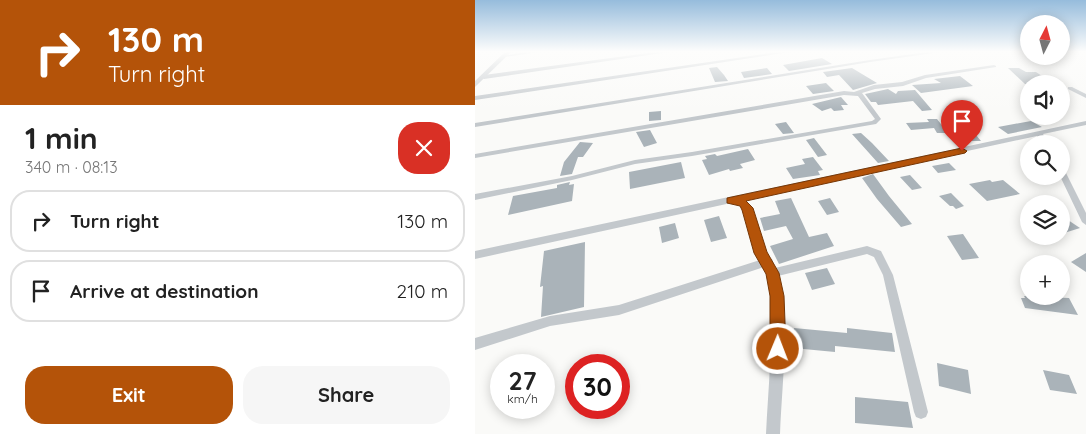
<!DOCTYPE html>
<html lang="en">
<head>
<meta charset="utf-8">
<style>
  body { margin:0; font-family:Quicksand,sans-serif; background:#f6f6f6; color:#222; height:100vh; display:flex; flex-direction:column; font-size:19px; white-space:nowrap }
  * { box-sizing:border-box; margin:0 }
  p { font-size:16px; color:#767676 }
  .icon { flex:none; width:28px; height:28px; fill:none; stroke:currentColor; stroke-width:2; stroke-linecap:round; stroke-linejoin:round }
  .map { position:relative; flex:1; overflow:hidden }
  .sheet { display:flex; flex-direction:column; background:#fff; width:475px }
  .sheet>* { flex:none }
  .top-card { background:#b45309; color:#fff; overflow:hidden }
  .needle { width:32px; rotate:6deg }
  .fabs { position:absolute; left:545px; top:15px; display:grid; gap:10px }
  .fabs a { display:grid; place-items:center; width:50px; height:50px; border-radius:50%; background:#fff; box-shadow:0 2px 12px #0003; font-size:25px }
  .speed { position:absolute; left:15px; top:354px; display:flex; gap:10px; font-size:25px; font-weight:700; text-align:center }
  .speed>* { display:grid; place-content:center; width:65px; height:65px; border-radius:50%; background:#fff; box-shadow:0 2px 12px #0003; line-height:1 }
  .speed small { font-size:12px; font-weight:400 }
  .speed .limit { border:8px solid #d22; background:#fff; color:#111 }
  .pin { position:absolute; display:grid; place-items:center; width:42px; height:42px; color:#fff; margin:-51px -21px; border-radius:50% 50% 50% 0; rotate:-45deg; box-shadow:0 0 5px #0007 }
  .pin .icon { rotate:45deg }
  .me { position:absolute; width:55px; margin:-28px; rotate:1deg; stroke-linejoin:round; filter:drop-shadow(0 0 4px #0008) }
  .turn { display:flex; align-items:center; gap:18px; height:105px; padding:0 25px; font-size:22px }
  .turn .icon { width:65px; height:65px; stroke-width:2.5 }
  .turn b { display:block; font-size:35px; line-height:42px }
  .round { display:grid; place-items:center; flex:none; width:52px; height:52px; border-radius:20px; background:#f6f6f6 }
  .headline { display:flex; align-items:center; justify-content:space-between; height:85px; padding:0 25px }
  h1 { font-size:30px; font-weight:700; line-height:38px }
  .action { display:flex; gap:10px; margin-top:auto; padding:10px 25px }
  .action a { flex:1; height:58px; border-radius:20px; background:#b45309; color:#fff; font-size:20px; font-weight:700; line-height:58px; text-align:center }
  .action a+a { background:#f6f6f6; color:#222 }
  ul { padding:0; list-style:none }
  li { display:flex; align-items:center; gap:15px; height:62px; margin:0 10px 8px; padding:0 15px; border:2px solid #e0e0e0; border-radius:20px }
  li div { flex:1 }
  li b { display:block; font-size:19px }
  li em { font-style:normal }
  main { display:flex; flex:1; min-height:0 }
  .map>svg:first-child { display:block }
  .building { fill:#aab3b9 }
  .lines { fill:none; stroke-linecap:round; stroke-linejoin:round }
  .minor { fill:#c3c8cc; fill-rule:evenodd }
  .tertiary { fill:#c3c8cc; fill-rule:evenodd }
  .route { fill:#b45309; stroke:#753606 }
</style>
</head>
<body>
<main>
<section class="sheet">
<div class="top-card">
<div class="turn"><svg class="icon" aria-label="right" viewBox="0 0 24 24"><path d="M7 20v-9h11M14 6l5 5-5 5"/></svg><div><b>130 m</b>Turn right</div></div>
</div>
<div class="headline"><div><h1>1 min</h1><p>340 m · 08:13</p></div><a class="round" style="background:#d93025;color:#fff"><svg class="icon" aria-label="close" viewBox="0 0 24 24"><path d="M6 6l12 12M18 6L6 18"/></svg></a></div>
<ul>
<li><svg class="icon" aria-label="right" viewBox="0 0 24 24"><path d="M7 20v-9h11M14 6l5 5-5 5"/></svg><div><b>Turn right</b></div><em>130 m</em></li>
<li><svg class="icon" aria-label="arrive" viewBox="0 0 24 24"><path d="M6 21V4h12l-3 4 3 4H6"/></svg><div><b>Arrive at destination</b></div><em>210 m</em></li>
</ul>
<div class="action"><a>Exit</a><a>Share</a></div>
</section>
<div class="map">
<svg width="611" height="434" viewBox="0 0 611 434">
  <rect width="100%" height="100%" fill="#fafaf8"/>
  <!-- building -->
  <path class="building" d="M347 58 357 64 314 71 308 65Z
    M242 67 249 75 253 81 240 82 234 68Z
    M292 68 297 74 269 78 266 72Z
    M377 68 402 83 378 90 364 75 352 77 348 72Z
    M533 68H544L551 72H561L573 80H556L560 84H550Z
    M485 76 498 86 446 93 437 85 466 83 459 79Z
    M351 83 359 91 338 94 331 86Z
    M413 89 421 94 423 91 440 90 457 110 447 111 438 101 403 105 401 102H396L390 94Z
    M366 97 373 105H366L369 110 359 111 356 108 347 111 337 104Z
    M186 111V120L174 121V112Z
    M452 119H462L473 133H462L459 128 436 130 431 123 454 122Z
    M556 121 567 127 533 134 523 127Z
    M311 122 319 133 308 134 300 124Z
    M486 129H496L506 141H496Z
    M175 130 182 143 169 147 161 132Z
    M386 133 397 143 414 161 403 163 377 134Z
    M339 138 352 155 343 157 331 140Z
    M105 142 118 143 108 157H103L97 174 85 176 89 162Z
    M273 149 280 160 265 164 268 168 255 171 254 169 234 175 227 160 232 159 230 156 240 154 242 156Z
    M338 157 348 170 343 171 345 175 318 179 311 168 330 164 327 159Z
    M206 162 210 178 155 189 154 172Z
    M474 163 481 170 463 173 457 166Z
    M398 174 414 196 437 224 426 227 402 199 387 178Z
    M435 175 447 188 437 190 425 177Z
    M515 180 517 182 528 180 545 194 512 201 494 184Z
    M95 182 94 185 99 184 97 201 33 215 38 196 82 188V185Z
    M476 193 489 206 481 209 478 206H475L464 196Z
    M316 198 334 237 352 233 359 246 304 264 295 246 318 239 311 226 289 231 285 218 305 214 300 201Z
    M355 198 364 212 352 215 343 201Z
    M244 216 252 238 236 242 229 220Z
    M593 220 605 228 586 234V222Z
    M200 223 204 238 187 243 184 227Z
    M488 234 504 258 487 260 472 236Z
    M110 242 109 307 66 317 68 286 65 287 69 251Z
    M611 253V272L596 262Z
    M352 268 360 284 337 290 330 273Z
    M549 296 594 298 603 315 550 308 546 298H550Z
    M319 328 372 333V328L417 333 420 352 360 346V352L318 348Z
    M462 363 493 370 496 394 464 386Z
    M568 370 594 375 602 394 575 390Z
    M380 397 433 402 438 428 380 423Z"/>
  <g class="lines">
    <!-- minor -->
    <path class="minor" d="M57 51H72L29 57 27 56Z
      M188 51H201L9 79 6 77 9 75Z
      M310 51H322L0 100V96Z
      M459 51H473L395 62 0 127V123L395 60Z
      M519 65 521 66V67L451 78 428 86 400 89 387 93 406 119 401 124 217 156 160 164 97 180 0 200V194L97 176 160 160 217 152 397 121 400 119 383 96 369 95 0 158V154L369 91 379 92 399 85 427 82 450 75Z
      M593 87H597L611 94V98L593 89Z
      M611 121V125L568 134 574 144H567L562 136 266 200 271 202 277 208 291 253 294 258 297 259 300 268 392 246 406 251 418 275 453 412 451 417 446 419 441 417 439 412 408 275 399 257 392 254 303 276C315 327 307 382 305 434H291C292 411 294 387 295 364 297 335 302 293 289 267L144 315 75 326 0 350V338L75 316 144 305 285 260 281 253 269 209 265 206 256 203 0 259V251Z
      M586 169 590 171 611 213V225L607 222 585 176H586Z"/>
    <!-- tertiary -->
    <path class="tertiary" d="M31 51H37L0 87V81Z"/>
  </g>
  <!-- sky -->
  <linearGradient id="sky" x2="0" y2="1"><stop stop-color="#96bcdc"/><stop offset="0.46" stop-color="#fdfdfc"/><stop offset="1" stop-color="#fdfdfc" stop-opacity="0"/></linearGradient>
  <rect width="611" height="112" fill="url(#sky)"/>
  <!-- route -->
  <path class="route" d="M487 148 492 151 490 153 271 201 278 208 292 252 304 273 309 296 311 349 308 355 303 357 297 355 295 349V296L291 274 279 253 267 210 265 206 252 203V198Z"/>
</svg>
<div class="fabs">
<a><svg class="needle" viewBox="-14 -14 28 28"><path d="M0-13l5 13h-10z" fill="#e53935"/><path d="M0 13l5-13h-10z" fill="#767676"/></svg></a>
<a><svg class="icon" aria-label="sound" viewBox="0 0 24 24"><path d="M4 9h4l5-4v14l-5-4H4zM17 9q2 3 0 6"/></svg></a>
<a><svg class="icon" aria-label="search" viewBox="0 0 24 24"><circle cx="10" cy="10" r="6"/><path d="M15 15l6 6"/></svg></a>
<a><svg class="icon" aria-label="layers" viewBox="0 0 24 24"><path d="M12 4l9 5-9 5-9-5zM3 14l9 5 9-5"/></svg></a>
<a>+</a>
</div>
<div class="speed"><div>27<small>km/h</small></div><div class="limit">30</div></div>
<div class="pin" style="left:487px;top:151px;background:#d93025"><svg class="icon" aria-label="arrive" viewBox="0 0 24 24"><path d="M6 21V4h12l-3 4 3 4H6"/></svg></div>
<svg class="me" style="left:303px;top:349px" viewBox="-20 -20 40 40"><circle r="17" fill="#b45309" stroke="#fff" stroke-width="3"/><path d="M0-11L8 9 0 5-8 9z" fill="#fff"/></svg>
</div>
</main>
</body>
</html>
